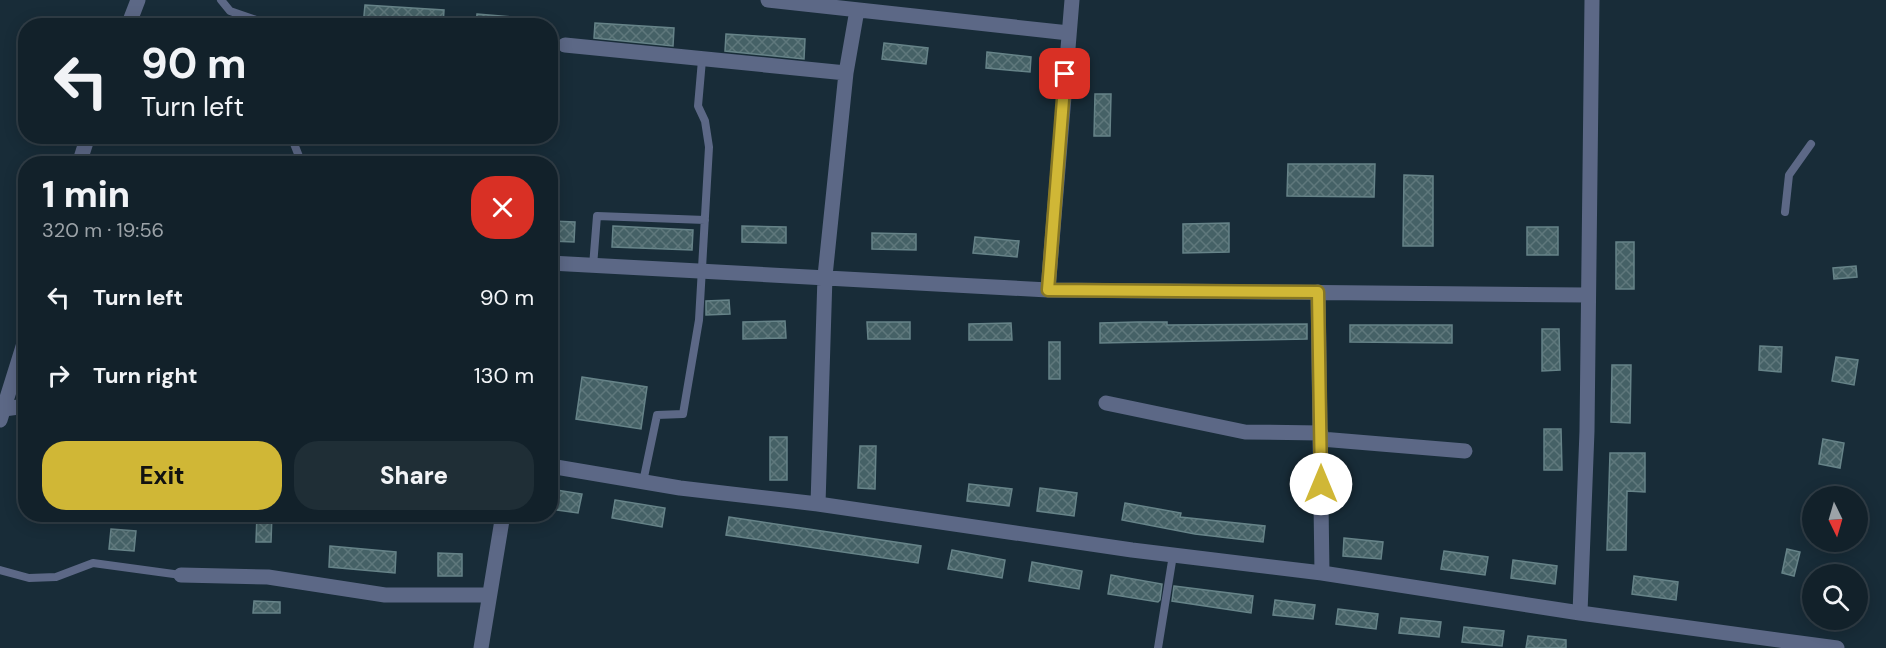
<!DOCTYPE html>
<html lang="en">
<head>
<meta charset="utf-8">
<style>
  body { margin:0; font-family:"DM Sans",sans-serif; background:#1f2e36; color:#f1f3f6; height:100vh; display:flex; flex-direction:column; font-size:22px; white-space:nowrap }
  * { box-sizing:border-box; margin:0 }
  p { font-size:20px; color:#9ca3a8 }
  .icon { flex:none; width:33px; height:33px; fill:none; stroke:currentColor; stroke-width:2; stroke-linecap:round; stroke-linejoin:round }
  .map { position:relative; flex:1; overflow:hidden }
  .side { position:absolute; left:18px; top:156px; width:540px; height:366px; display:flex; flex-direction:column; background:#12212a; border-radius:24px; box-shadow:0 3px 15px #0003,0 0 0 2px #313e47 }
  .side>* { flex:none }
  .hud { position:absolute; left:18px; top:18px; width:540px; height:126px; border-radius:24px; box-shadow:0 3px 15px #0003,0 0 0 2px #313e47; background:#12212a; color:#f1f3f6; overflow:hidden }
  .needle { width:39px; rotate:175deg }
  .controls { position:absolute; left:1802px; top:486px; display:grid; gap:12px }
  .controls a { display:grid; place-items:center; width:66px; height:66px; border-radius:50%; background:#12212a; box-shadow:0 3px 15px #0003,0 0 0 2px #313e47; font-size:30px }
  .pin { position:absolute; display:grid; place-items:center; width:51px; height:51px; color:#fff; margin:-26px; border-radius:12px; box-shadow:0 3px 9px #0006 }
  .me { position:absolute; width:66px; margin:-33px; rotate:0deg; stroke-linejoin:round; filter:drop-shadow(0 0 4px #0008) }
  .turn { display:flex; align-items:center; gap:21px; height:126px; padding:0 24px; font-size:27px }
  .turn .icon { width:78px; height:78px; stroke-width:2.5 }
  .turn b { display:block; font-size:42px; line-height:51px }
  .round { display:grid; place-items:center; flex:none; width:63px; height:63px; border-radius:24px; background:#1f2e36 }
  .headline { display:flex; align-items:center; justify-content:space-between; height:102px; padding:0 24px }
  h1 { font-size:36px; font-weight:800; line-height:45px }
  .action { display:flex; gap:12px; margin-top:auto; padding:12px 24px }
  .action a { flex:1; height:69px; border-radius:24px; background:#d0b736; color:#111; font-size:24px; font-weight:800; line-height:69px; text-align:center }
  .action a+a { background:#1f2e36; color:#f1f3f6 }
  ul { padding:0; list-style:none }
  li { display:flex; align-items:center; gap:18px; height:78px; padding:0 24px }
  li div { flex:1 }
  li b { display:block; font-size:22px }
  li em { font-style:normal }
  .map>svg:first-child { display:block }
  .building { fill:url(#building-cross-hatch); stroke:#668388; stroke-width:1.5 }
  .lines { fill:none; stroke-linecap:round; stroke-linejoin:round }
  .lane { stroke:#5c6886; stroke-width:8 }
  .street { stroke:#5c6886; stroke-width:15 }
  .route-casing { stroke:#877723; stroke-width:15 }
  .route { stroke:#d0b736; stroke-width:10 }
</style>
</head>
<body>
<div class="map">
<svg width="1886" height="648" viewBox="0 0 1886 648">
  <defs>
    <pattern id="building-cross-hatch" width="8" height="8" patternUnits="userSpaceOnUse" patternTransform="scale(1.5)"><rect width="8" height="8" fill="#456166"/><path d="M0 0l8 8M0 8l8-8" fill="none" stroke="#5f787c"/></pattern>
  </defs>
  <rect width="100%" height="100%" fill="#182c38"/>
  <!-- building -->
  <path class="building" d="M365 5 444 10 443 26H363Z
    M477 14 512 17V26H476Z
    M595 23 674 28 673 46 594 38Z
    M726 34 805 39 804 59 725 51Z
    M884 43 928 48 926 64 882 59Z
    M987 52 1031 57 1030 72 986 68Z
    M1095 94H1111L1110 136H1094Z
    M1288 164H1375L1374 197 1287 196Z
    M1404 175 1433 176V246H1403Z
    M550 221 575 222 574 242 550 241Z
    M1229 223V252L1183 253V224Z
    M613 226 693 230 692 250 612 247Z
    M742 226 786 227V243L742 242Z
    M1527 227H1558V255H1527Z
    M872 233 916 234V250L872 249Z
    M975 237 1019 241 1017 257 973 253Z
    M1616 242H1634V289H1616Z
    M1856 266 1857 277 1834 279 1833 268Z
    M729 300 730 314 706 315V301Z
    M785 321 786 338 743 339V322Z
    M867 322H910V339H868Z
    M1137 322H1167V325L1307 324V339L1100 343V323Z
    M1011 323 1012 340H969V324Z
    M1350 325H1452V343L1350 342Z
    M1542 329H1559L1560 370 1542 371Z
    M1049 342H1060V379H1049Z
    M1760 346 1782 347 1781 372 1759 370Z
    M1836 357 1858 360 1854 385 1832 381Z
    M1612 365H1631L1630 423 1611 422Z
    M582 377 647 387 641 429 576 419Z
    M1544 429H1561L1562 470H1544Z
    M770 437H787V480H770Z
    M1823 439 1844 443 1840 468 1819 464Z
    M860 446H876L875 489 858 488Z
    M1610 453H1645V492L1627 491 1626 550H1607Z
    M969 484 1012 489 1009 506 967 501Z
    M1040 488 1077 493 1074 516 1037 511Z
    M550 489 582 494 578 513 550 509Z
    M615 500 665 508 662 527 612 518Z
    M1125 503 1181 513 1180 517 1265 526 1263 542 1195 534 1122 520Z
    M257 514H272L271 542H256Z
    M729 517 921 546 918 563 726 535Z
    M111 529 136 531 134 551 109 549Z
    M1344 538 1383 542 1381 559 1343 556Z
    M330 546 396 552 395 573 329 567Z
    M1787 549 1800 552 1794 576 1782 573Z
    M952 550 1005 560 1002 578 948 569Z
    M1444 551 1488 557 1485 575 1441 569Z
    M438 553 462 554V576H438Z
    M1513 560 1557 566 1555 584 1511 578Z
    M1032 562 1082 571 1079 589 1029 581Z
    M1111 575 1162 584 1160 600 1158 602 1108 594Z
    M1634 576 1678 582 1676 600 1632 594Z
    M1174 586 1253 596 1251 613 1172 601Z
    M1275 600 1315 605 1313 619 1273 615Z
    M254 601 280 602V613H253Z
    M1338 609 1378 614 1376 629 1336 624Z
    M1401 618 1441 622 1439 637 1399 633Z
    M1464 627 1504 631 1502 646 1462 642Z
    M1528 636 1566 640V648H1526Z"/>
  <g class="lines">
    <!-- lane -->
    <path class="lane" d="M221 0 230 11 274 26
      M291 136 302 164
      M1785 212 1789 175 1811 144
      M593 266 597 216 705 220
      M643 482 657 415 683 414 699 320 709 147 705 121 698 106 702 60
      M0 570 29 578 56 577 93 563 181 575
      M1158 648 1173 555"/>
    <!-- street -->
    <path class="street" d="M768 0 1069 33
      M128 26 138 0
      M565 45 846 73
      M79 164 88 136
      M550 263 1048 290 1586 295
      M1048 290 1072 0
      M1318 292 1322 573
      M1106 403 1245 432 1321 433
      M4 409 26 406
      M0 420 26 337
      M1321 439 1465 451
      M550 466 680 488 818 504 1132 550 1322 573 1580 613 1837 648
      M818 504 825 276 846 73 857 10
      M181 575 268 577 385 595H489
      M1580 613 1587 431 1592 0
      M481 648 503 514"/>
  </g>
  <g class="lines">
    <!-- route casing -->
    <g class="route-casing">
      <path id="route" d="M1065 74 1048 290 1318 292 1321 484"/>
    </g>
    <!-- route -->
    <use href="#route" class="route"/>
  </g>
</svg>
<div class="controls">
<a><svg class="needle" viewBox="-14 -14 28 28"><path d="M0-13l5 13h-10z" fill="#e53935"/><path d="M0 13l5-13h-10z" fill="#9ca3a8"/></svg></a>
<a><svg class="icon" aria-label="search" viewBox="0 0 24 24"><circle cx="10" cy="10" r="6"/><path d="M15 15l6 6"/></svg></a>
</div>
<div class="pin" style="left:1065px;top:74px;background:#d93025"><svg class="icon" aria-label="arrive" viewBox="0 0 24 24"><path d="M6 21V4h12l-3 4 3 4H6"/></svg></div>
<svg class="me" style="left:1321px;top:484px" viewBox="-20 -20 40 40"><circle r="19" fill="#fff"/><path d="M0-13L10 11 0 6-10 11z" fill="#d0b736"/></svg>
<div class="hud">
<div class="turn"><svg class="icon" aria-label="left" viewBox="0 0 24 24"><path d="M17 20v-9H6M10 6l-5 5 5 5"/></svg><div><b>90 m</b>Turn left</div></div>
</div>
<section class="side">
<div class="headline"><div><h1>1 min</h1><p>320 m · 19:56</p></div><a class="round" style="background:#d93025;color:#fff"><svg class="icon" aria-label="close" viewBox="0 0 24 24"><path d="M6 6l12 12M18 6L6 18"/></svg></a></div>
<ul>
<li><svg class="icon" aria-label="left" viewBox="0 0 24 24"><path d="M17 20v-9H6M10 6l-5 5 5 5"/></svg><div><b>Turn left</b></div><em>90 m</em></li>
<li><svg class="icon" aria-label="right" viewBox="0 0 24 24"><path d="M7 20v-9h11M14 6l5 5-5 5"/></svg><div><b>Turn right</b></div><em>130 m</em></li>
</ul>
<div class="action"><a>Exit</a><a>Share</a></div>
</section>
</div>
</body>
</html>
